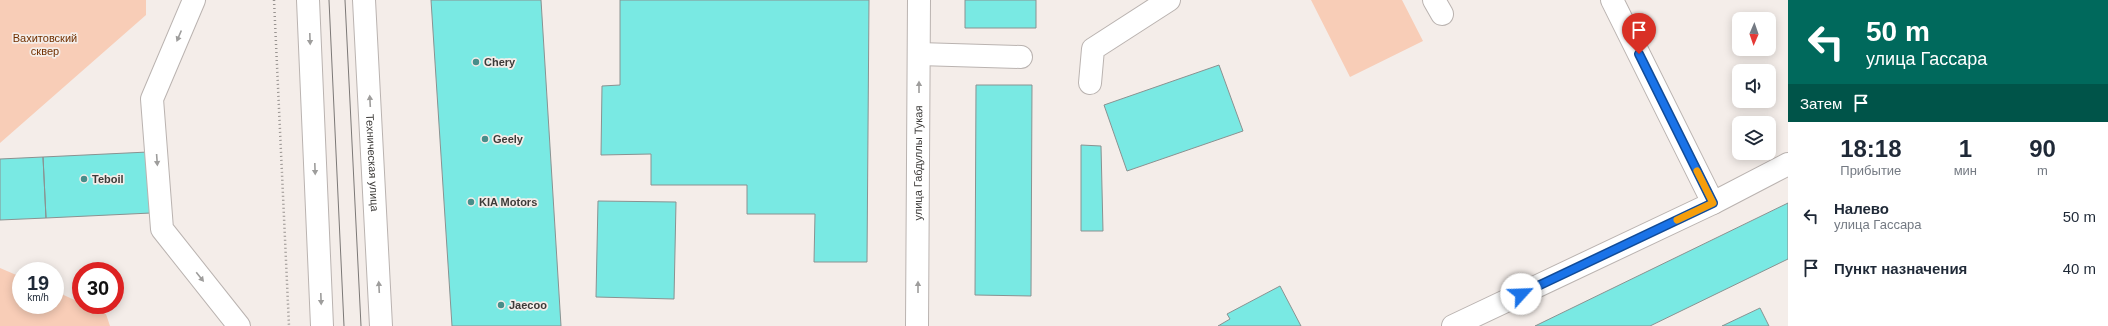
<!DOCTYPE html>
<html lang="ru">
<head>
<meta charset="utf-8">
<style>
  body { margin:0; font-family:Helvetica,sans-serif; background:#f2f2f3; color:#1f2937; height:100vh; display:flex; flex-direction:column; font-size:15px; white-space:nowrap }
  * { box-sizing:border-box; margin:0 }
  p { font-size:13px; color:#747a83 }
  .icon { flex:none; width:22px; height:22px; fill:none; stroke:currentColor; stroke-width:2; stroke-linecap:round; stroke-linejoin:round }
  .map { position:relative; flex:1; overflow:hidden }
  .side { display:flex; flex-direction:column; background:#fff; width:320px }
  .side>* { flex:none }
  .guide { background:#00695c; color:#fff; overflow:hidden }
  .needle { width:26px; rotate:182deg }
  .tools { position:absolute; left:1732px; top:12px; display:grid; gap:8px }
  .tools a { display:grid; place-items:center; width:44px; height:44px; border-radius:8px; background:#fff; box-shadow:0 2px 10px #0003; font-size:20px }
  .speed { position:absolute; left:12px; top:262px; display:flex; gap:8px; font-size:20px; font-weight:700; text-align:center }
  .speed>* { display:grid; place-content:center; width:52px; height:52px; border-radius:50%; background:#fff; box-shadow:0 2px 10px #0003; line-height:1 }
  .speed small { font-size:10px; font-weight:400 }
  .speed .limit { border:6px solid #d22; background:#fff; color:#111 }
  .pin { position:absolute; display:grid; place-items:center; width:34px; height:34px; color:#fff; margin:-41px -17px; border-radius:50% 50% 50% 0; rotate:-45deg; box-shadow:0 0 4px #0007 }
  .pin .icon { rotate:45deg }
  .me { position:absolute; width:44px; margin:-22px; rotate:65deg; stroke-linejoin:round; filter:drop-shadow(0 0 3px #0008) }
  .turn { display:flex; align-items:center; gap:14px; height:84px; padding:0 12px; font-size:18px }
  .turn .icon { width:52px; height:52px; stroke-width:2.5 }
  .turn b { display:block; font-size:28px; line-height:34px }
  .then { display:flex; align-items:center; height:38px; padding:0 12px; background:#0003; gap:8px; font-size:15px }
  .eta { display:flex; justify-content:space-evenly; align-items:center; height:68px; text-align:center }
  .eta b { font-size:24px; font-weight:700; line-height:28px }
  ul { padding:0; list-style:none }
  li { display:flex; align-items:center; gap:12px; height:52px; padding:0 12px }
  li div { flex:1 }
  li b { display:block; font-size:15px }
  li em { font-style:normal }
  main { display:flex; flex:1; min-height:0 }
  .map>svg:first-child { display:block }
  .green { fill:#f8cdb7 }
  .building { fill:#79e9e3; stroke:#8a9291 }
  .lines { fill:none; stroke-linecap:round; stroke-linejoin:round }
  .minor-casing { stroke:#bab3b0; stroke-width:24 }
  .major-casing { stroke:#bab3b0; stroke-width:24 }
  .path { stroke:#989390; stroke-width:2.5; stroke-dasharray:1 3; stroke-linecap:butt }
  .minor { stroke:#fff; stroke-width:22 }
  .major { stroke:#fff; stroke-width:22 }
  .tram { stroke:#7c7876; stroke-width:1 }
  .oneway { fill:#9e9d9c }
  .route-casing { stroke:#114b97; stroke-width:10 }
  .route { stroke:#1a73e8; stroke-width:7 }
  .slow { stroke:#f59e0b; stroke-width:7 }
  .poi-dot { fill:#478e8a; stroke:#f4ede9; stroke-width:1.5 }
  .labels { text-anchor:middle; dominant-baseline:central; stroke-width:3.5; stroke-linejoin:round; paint-order:stroke }
  .park-label { font-size:11px; fill:#713001; stroke:#f4ede9 }
  .poi-label { font-size:11px; font-weight:bold; fill:#3d3b39; stroke:#f4ede9; text-anchor:start }
  .street-label { font-size:11px; fill:#3d3b39; stroke:#f4ede9 }
</style>
</head>
<body>
<main>
<div class="map">
<svg width="1788" height="326" viewBox="0 0 1788 326">
  <rect width="100%" height="100%" fill="#f4ede9"/>
  <!-- green -->
  <path class="green" d="M0 0H146V15L0 143Z
    M1311 0H1402L1423 41 1350 77Z
    M0 268 21 277V305H55V291L81 303V305H86L106 314 110 326H0Z"/>
  <!-- building -->
  <path class="building" d="M431 0H541L561 326H452Z
    M620 0H869L867 262H814L815 214H747V185H651V154L601 155 602 86 620 85Z
    M965 0H1036V28H965Z
    M1219 65 1243 131 1127 171 1104 105Z
    M976 85H1032L1031 296 975 295Z
    M1081 145 1101 146 1103 231H1081Z
    M148 152 151 213 46 218 43 157Z
    M43 157 46 218 0 220V159Z
    M598 201 676 202 674 299 596 297Z
    M1788 203V259L1650 326H1535Z
    M1280 286 1301 326H1218L1230 319 1227 314Z
    M1760 308 1769 326H1722Z"/>
  <g class="lines">
    <!-- minor casing -->
    <g class="minor-casing">
      <g id="minor">
        <path d="M194 0 152 99 162 229 239 326"/>
        <path d="M1434 0 1442 14"/>
        <path d="M1612 0 1713 203"/>
        <path d="M919 54 1021 57"/>
        <path d="M1090 83 1093 49 1169 0"/>
        <path id="s1" d="M917 326 919 0"/>
        <path d="M1453 326 1713 203 1788 164"/>
      </g>
    </g>
    <!-- major casing -->
    <g class="major-casing">
      <g id="major">
        <path d="M308 0 322 326"/>
        <path id="s2" d="M364 0 381 326"/>
      </g>
    </g>
    <!-- path -->
    <path class="path" d="M274 0 289 326"/>
    <!-- minor -->
    <use href="#minor" class="minor"/>
    <!-- major -->
    <use href="#major" class="major"/>
    <!-- tram -->
    <path class="tram" d="M329 0 344 326
      M345 0 361 326"/>
  </g>
  <!-- one-way arrows -->
  <defs><path id="oneway-solid" d="M-6-.8H1V-3.2L6.5 0L1 3.2V.8H-6Z"/></defs>
  <g class="oneway">
    <use href="#oneway-solid" transform="translate(179 36) rotate(113)"/>
    <use href="#oneway-solid" transform="translate(310 39) rotate(88)"/>
    <use href="#oneway-solid" transform="translate(919 87) rotate(-90)"/>
    <use href="#oneway-solid" transform="translate(370 101) rotate(-93)"/>
    <use href="#oneway-solid" transform="translate(157 160) rotate(86)"/>
    <use href="#oneway-solid" transform="translate(315 169) rotate(88)"/>
    <use href="#oneway-solid" transform="translate(200 277) rotate(51)"/>
    <use href="#oneway-solid" transform="translate(379 287) rotate(-93)"/>
    <use href="#oneway-solid" transform="translate(918 287) rotate(-90)"/>
    <use href="#oneway-solid" transform="translate(321 299) rotate(88)"/>
  </g>
  <g class="lines">
    <!-- route casing -->
    <g class="route-casing">
      <path id="route" d="M1521 294 1713 203 1639 54"/>
    </g>
    <!-- route -->
    <use href="#route" class="route"/>
    <!-- slow -->
    <path class="slow" d="M1677 220 1713 203 1697 171"/>
  </g>
  <!-- markers -->
  <g class="poi-dot">
    <circle cx="476" cy="62" r="4"/>
    <circle cx="485" cy="139" r="4"/>
    <circle cx="84" cy="179" r="4"/>
    <circle cx="471" cy="202" r="4"/>
    <circle cx="501" cy="305" r="4"/>
  </g>
  <g class="labels">
    <!-- park labels -->
    <g class="park-label">
      <text x="45" y="38">Вахитовский<tspan x="45" dy="13">сквер</tspan></text>
    </g>
    <!-- poi labels -->
    <g class="poi-label">
      <text x="484" y="62">Chery</text>
      <text x="493" y="139">Geely</text>
      <text x="92" y="179">Teboil</text>
      <text x="479" y="202">KIA Motors</text>
      <text x="509" y="305">Jaecoo</text>
    </g>
    <!-- street labels -->
    <g class="street-label">
      <text stroke="none"><textPath href="#s2" startOffset="163">Техническая улица</textPath></text>
      <text stroke="none"><textPath href="#s1" startOffset="163">улица Габдуллы Тукая</textPath></text>
    </g>
  </g>
</svg>
<div class="tools">
<a><svg class="needle" viewBox="-14 -14 28 28"><path d="M0-13l5 13h-10z" fill="#e53935"/><path d="M0 13l5-13h-10z" fill="#747a83"/></svg></a>
<a><svg class="icon" aria-label="sound" viewBox="0 0 24 24"><path d="M4 9h4l5-4v14l-5-4H4zM17 9q2 3 0 6"/></svg></a>
<a><svg class="icon" aria-label="layers" viewBox="0 0 24 24"><path d="M12 4l9 5-9 5-9-5zM3 14l9 5 9-5"/></svg></a>
</div>
<div class="speed"><div>19<small>km/h</small></div><div class="limit">30</div></div>
<div class="pin" style="left:1639px;top:54px;background:#d93025"><svg class="icon" aria-label="arrive" viewBox="0 0 24 24"><path d="M6 21V4h12l-3 4 3 4H6"/></svg></div>
<svg class="me" style="left:1521px;top:294px" viewBox="-20 -20 40 40"><circle r="19" fill="#fff"/><path d="M0-13L10 11 0 6-10 11z" fill="#1a73e8"/></svg>
</div>
<section class="side">
<div class="guide">
<div class="turn"><svg class="icon" aria-label="left" viewBox="0 0 24 24"><path d="M17 20v-9H6M10 6l-5 5 5 5"/></svg><div><b>50 m</b>улица Гассара</div></div>
<div class="then">Затем<svg class="icon" aria-label="arrive" viewBox="0 0 24 24"><path d="M6 21V4h12l-3 4 3 4H6"/></svg></div>
</div>
<div class="eta">
<div><b>18:18</b><p>Прибытие</p></div>
<div><b>1</b><p>мин</p></div>
<div><b>90</b><p>m</p></div>
</div>
<ul>
<li><svg class="icon" aria-label="left" viewBox="0 0 24 24"><path d="M17 20v-9H6M10 6l-5 5 5 5"/></svg><div><b>Налево</b><p>улица Гассара</p></div><em>50 m</em></li>
<li><svg class="icon" aria-label="arrive" viewBox="0 0 24 24"><path d="M6 21V4h12l-3 4 3 4H6"/></svg><div><b>Пункт назначения</b></div><em>40 m</em></li>
</ul>
</section>
</main>
</body>
</html>
